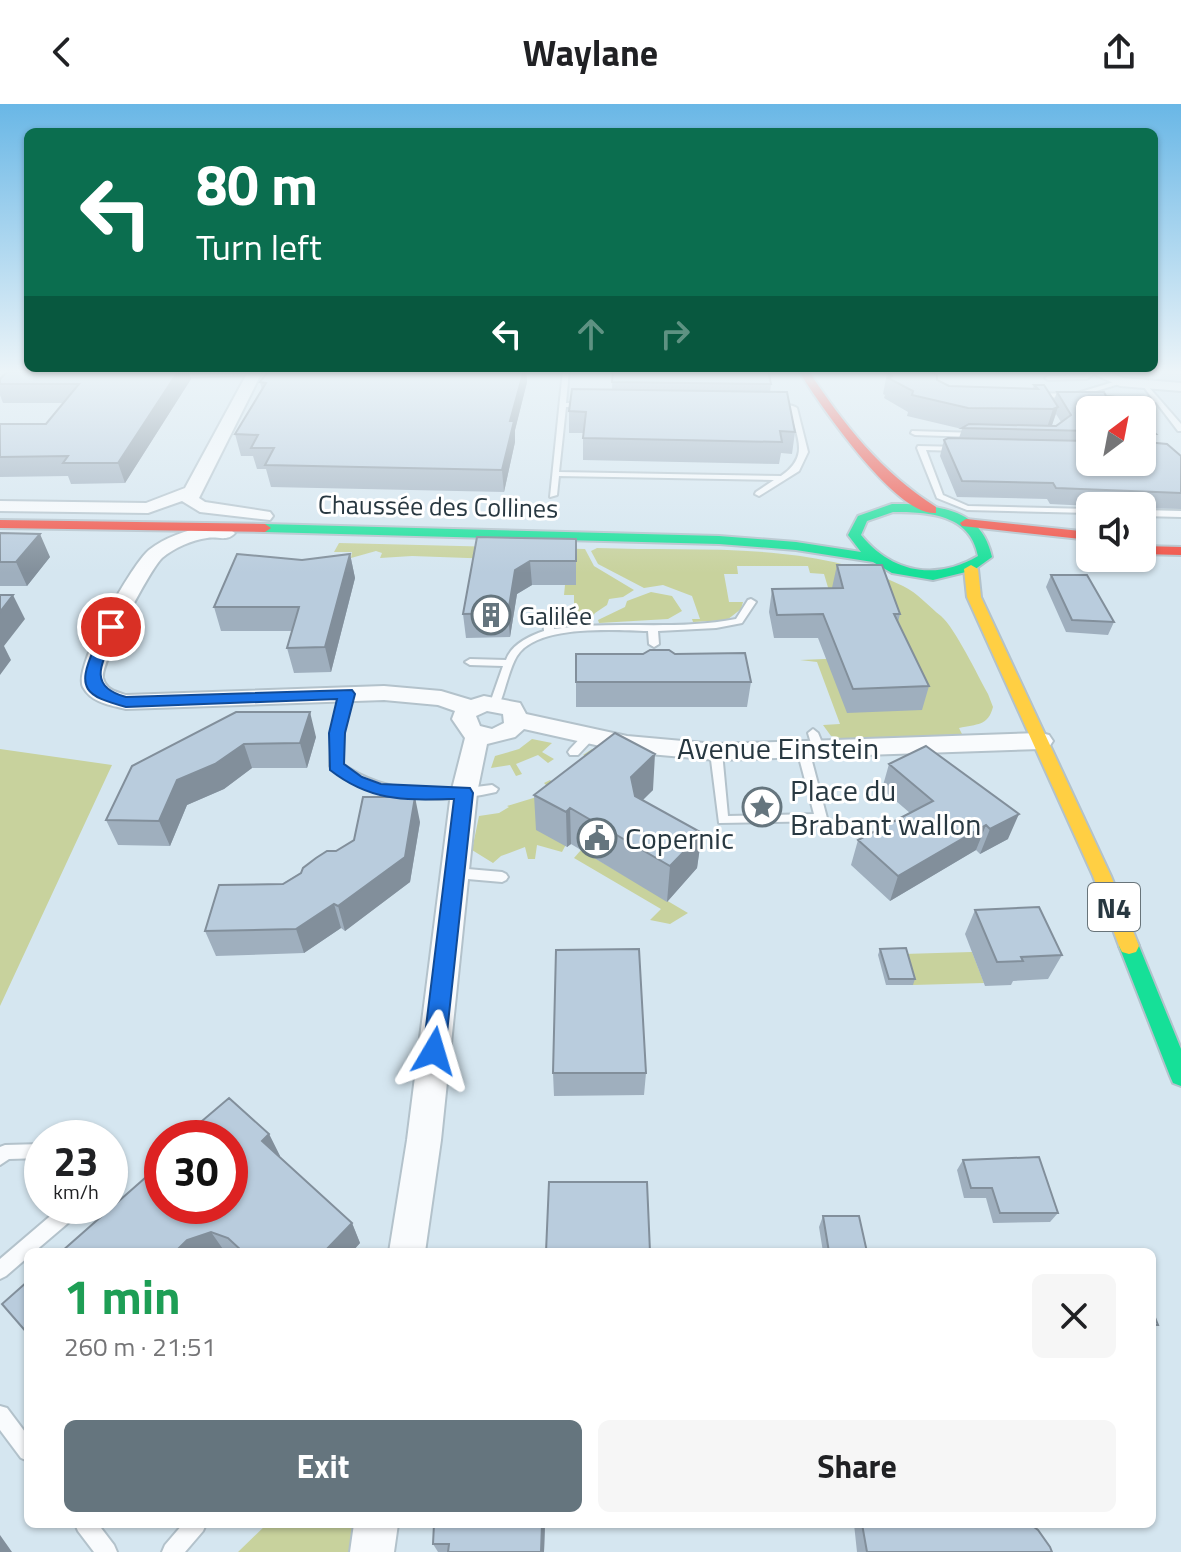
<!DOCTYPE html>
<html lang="en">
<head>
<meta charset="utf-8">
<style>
  body { margin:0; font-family:"Titillium Web",sans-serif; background:#f6f6f6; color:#202124; height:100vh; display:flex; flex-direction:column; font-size:30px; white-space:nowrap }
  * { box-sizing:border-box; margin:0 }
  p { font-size:26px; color:#757577 }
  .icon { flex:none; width:44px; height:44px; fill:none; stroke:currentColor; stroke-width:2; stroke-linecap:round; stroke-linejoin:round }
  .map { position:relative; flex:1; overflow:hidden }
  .drawer { position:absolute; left:24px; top:1144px; width:1132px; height:280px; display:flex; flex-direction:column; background:#fff; border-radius:12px; box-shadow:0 2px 6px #0004 }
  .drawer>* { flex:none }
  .banner { position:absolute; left:24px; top:24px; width:1134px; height:244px; border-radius:12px; box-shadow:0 2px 6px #0004; background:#0b6e4f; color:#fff; overflow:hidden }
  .needle { width:52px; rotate:32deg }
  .tools { position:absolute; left:1076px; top:292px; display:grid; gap:16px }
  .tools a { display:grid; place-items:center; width:80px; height:80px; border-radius:12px; background:#fff; box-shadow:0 2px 6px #0004; font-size:40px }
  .speed { position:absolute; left:24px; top:1016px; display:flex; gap:16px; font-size:40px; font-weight:700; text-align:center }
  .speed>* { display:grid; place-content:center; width:104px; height:104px; border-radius:50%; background:#fff; box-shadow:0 2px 6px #0004; line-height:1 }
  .speed small { font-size:20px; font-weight:400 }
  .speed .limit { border:12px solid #d22; background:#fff; color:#111 }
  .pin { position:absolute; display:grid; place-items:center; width:68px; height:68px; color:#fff; margin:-34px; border:4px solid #fff; border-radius:50%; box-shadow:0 2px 8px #0007 }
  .me { position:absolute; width:88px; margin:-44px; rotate:7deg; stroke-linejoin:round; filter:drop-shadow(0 0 6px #0008) }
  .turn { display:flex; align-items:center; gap:28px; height:168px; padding:0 40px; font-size:36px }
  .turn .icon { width:104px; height:104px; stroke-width:2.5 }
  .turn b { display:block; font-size:56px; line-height:68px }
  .lanes { display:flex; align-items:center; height:76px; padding:0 40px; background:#0003; justify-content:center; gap:40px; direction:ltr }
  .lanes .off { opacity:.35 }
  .round { display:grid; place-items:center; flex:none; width:84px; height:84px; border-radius:12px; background:#f6f6f6 }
  .summary { display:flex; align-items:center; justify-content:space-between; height:136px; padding:0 40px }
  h1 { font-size:48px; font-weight:700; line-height:60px; color:#1e9e55 }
  .button { display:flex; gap:16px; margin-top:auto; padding:16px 40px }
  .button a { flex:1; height:92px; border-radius:12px; background:#65757e; color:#fff; font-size:32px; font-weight:700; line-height:92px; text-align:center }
  .button a+a { background:#f6f6f6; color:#202124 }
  header { display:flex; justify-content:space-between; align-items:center; height:104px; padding:0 40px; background:#fff; font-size:36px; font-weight:700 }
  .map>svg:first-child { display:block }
  .green { fill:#c8d29d }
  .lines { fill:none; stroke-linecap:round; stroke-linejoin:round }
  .lane-casing { stroke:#b3c2cb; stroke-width:4 }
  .street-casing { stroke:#b3c2cb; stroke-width:4 }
  .fast-casing { stroke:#b3c2cb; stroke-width:4 }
  .slow-casing { stroke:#b3c2cb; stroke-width:4 }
  .jam-casing { stroke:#b3c2cb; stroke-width:4 }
  .lane { fill:#f9fbfd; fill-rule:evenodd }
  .street { fill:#f9fbfd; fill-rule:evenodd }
  .fast { fill:#16e098; fill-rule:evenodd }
  .slow { fill:#ffcf43; fill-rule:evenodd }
  .jam { fill:#f24e42; fill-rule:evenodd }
  .wall { fill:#9fafbe; fill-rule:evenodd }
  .shaded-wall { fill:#828f9b }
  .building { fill:#b9ccdd; stroke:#828f9b; stroke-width:2 }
  .route { fill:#1a73e8; stroke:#114b97; stroke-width:2 }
  .labels { text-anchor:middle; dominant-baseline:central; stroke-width:6; stroke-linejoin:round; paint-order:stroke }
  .far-street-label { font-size:26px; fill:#283841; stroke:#fff }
  .far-poi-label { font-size:26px; fill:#283841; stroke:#fff; text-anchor:start }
  .shield { fill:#fff; stroke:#68747a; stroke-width:2 }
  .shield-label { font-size:28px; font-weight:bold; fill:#283841 }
  .street-label { font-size:30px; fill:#283841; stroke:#fff }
  .poi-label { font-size:30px; fill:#283841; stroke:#fff; text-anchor:start }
</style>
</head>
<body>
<header><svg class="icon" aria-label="back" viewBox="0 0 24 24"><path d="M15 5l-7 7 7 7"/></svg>Waylane<svg class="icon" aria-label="share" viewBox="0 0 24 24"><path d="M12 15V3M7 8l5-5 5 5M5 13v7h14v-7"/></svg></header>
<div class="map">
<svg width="1181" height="1448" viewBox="0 0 1181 1448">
  <rect width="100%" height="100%" fill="#d5e6f0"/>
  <!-- green -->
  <path class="green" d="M339 439 585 445 594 462 634 486 623 493 609 495 607 501 595 509 589 518 567 521 555 516 556 512 574 511V491H564L565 481 576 480V458L412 452 380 454 382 449 376 447 351 454 352 448H334Z
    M597 444C696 448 811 436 903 482 918 489 928 502 941 512 955 524 978 572 988 590L993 603C988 622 977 620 959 624L962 630 850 636 831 632 823 621 840 620 817 558 800 556 849 554 824 470 810 469 808 462H737L738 470H724L729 498H743L741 505 727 516 693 518 692 515H700L692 492 663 481 644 484 598 460 591 447Z
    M651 488 672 492 682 507 668 515 599 519 598 516 625 503 627 497Z
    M532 635 552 639 542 648 554 655 548 659 538 651 516 660 522 670 516 672 510 661 491 664 495 652 519 645Z
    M0 645 112 661 0 902Z
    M592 645 613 651 562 748 537 741 535 755H528L525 743 501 752 493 759 472 746 479 712 499 709 509 703 507 702 553 688 544 679 550 676 560 686 597 656 583 651Z
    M581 746 688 809 670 820 650 816 661 805 574 754Z
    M972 848 984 879 913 881 903 850Z
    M267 1420H356L352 1448H238Z"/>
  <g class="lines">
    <!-- lane casing -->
    <g class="lane-casing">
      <path id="lane" d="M563 266H569L566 299H586L590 301 586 303H566L559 368 781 372C810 352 797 334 790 306H774L773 304C778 300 792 300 797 304L808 348 799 367 759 392 755 390 756 388 774 376 559 372 557 391 550 393Z
        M1095 266V269L1087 275 1048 276 1045 274 1048 272 1085 271 1091 267Z
        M254 268 256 269V271L174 273 171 271 174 269Z
        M1120 276 1122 277V279L1074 294 1037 293 1034 291 1037 289 1074 290Z
        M1147 281 1181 320V327H1178L1156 298H1113L1105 302 1101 300 1112 294H1152L1144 283Z
        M912 327 976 329 980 331 976 333 915 331 911 329Z
        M918 342 962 343 963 345 959 347 926 346 943 391 968 402 1090 405V409L967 406 937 394 917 344Z
        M1142 406 1181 407V413L1142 412Z
        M751 495 756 498 742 519 716 524 658 527 659 540 654 543 649 540 648 527C615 526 537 520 517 552 510 563 505 586 500 599L495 602 490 599 503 562 470 561 465 558 470 555 506 556C511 541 529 532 544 527L543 512 548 509 553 512 554 525C614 516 675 527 736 515L748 496Z
        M347 587 352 590 342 629V660C391 693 436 688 492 681L498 685 496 688C440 701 381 697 332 665L330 662 332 629 342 590Z
        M813 625 818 629 825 646 823 649 819 650 813 646 808 629Z
        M590 627 594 628 595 631 594 634 578 651H570L568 648 570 645 586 628Z
        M803 642 809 646 827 714 825 717 719 719 710 648 712 645 716 644 722 648 728 712 814 710 797 646Z
        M456 764 502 768 506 770 508 773 506 776 502 778 456 774 452 772 450 769 452 766Z
        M42 1040V1054L9 1055 0 1061V1043L5 1041Z
        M62 1102H83L81 1108 34 1148H28V1153L6 1172 0 1175V1155Z
        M0 1302 7 1304 28 1332V1357L21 1354 0 1326Z
        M75 1420H98L114 1441 117 1448H94L78 1427Z
        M183 1420H206L203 1427 185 1448H162L165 1441Z"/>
    </g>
    <!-- street casing -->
    <g class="street-casing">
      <path id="street" d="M249 266H263L199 394 205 398 270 408 273 412 270 416 200 408 182 397 148 409 0 407V397L146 399 185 384Z
        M1085 266H1105L1123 274 1181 279V287L1120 282Z
        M206 422 226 423 235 429C227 438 218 432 207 434 192 436 174 444 162 454 150 465 100 560 103 574 106 586 116 588 126 591L384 582 441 587 471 596 484 592 520 599 526 610 627 632 716 640 1041 629 1049 631 1053 637 1049 643 1041 645 716 656 627 648 524 625 515 633 487 640 477 689 441 1036 425 1148H389L407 1036 451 689 465 634 452 615 455 607 438 601 384 596 126 605C110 601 92 599 83 583 73 564 131 461 149 446 165 433 186 427 206 422ZM487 607 503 610 504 619 492 625 480 622 476 612Z
        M354 1420H398L394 1448H350Z"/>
    </g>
    <!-- fast casing -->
    <g class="fast-casing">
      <path id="fast" d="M907 400C947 403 982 408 992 453L974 466 933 476 892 469 873 458 796 446 719 440 265 428 259 424 265 420 719 432 796 438 861 448 848 431 858 412 892 400ZM893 408C929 408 970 410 978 452 936 477 892 469 861 431L867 417Z
        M1129 834 1136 836 1139 842 1181 945V982L1173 979 1170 972 1119 842 1122 836Z"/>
    </g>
    <!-- slow casing -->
    <g class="slow-casing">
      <path id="slow" d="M971 461 978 465 981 493 1111 772 1139 842 1136 848 1129 850 1122 848 1119 842 1093 772 967 493 964 465Z"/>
    </g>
    <!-- jam casing -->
    <g class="jam-casing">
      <path id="jam" d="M798 266H808C844 321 881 368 936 403V409C896 413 818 298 798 266Z
        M966 415 1090 428V436L962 422 960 419Z
        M0 416 265 420 271 424 265 428 0 424Z
        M1142 442 1181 443V451L1142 450Z"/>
    </g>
    <!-- lane -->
    <use href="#lane" class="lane"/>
    <!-- street -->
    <use href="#street" class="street"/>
    <!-- fast -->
    <use href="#fast" class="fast"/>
    <!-- slow -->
    <use href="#slow" class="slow"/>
    <!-- jam -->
    <use href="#jam" class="jam"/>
  </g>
  <!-- wall -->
  <path class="wall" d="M9 266H188L191 275 125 379 71 380 68 372 0 373V320H46L63 299H3L0 291V275Z
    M267 266H526L527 278 515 326V338L504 388 271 383 266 365H257L253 352H241L235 330 262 286 260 278 267 268Z
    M613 266 771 280 770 288 795 328 792 350 781 349 779 360 583 356V329H569V307L612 285Z
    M993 266H1056L996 269Z
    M887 269 937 276 949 282 1033 284 1034 281 1054 296 1057 288 1090 306V358L1142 317 1156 330 1152 339 1181 352V405L1142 404V402H1090L1050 400 1047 395 957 393 940 352 944 336 959 334 962 325 907 312 908 308 884 294 885 291 883 290ZM1056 310 1061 318 1056 322 1052 321Z
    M0 429 50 453 27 482H0Z
    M477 433 576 435V481H532L517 490 510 533 466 534 463 510Z
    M350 450 355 474 331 568 294 569 287 544 292 527H221L214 503 302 456Z
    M837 461 900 510 898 518 929 582 922 606 847 609 818 534H774L769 508 772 485 832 484Z
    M1051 471 1114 518 1108 531 1066 528 1046 483Z
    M643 550H675L751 578 747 603H576V578Z
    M236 608 316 633 307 664H252L224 685 187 701 170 742 118 741 106 716Z
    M889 660 1008 735 980 750 976 746 890 797 851 761 858 736 910 709 882 685Z
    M653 686 642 696 702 729 697 764 667 798 571 740 567 743 536 726 534 691Z
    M420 718 410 778 345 827 341 824 304 849 216 852 205 827 336 747Z
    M975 806 1062 851 1048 875 1013 877 1011 881 985 882 965 830Z
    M880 845 915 875 913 881H886L878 851Z
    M553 969H646L644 991 554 992Z
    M269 1030 280 1052 279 1053 352 1119 360 1139 352 1148H61Z
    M963 1056 1058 1109 1050 1118 993 1119 986 1094H964L957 1066Z
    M823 1112 867 1148H823L819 1123Z
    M434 1420H545L544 1448H438L433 1440Z
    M854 1420H1030L1052 1448H857Z"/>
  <!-- shaded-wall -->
  <path class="shaded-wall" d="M179 266H188L191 275 125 379 118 359Z
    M524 266H526L527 278 515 326V338L504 388 502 366 510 317Z
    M1058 303 1051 324 1046 327 1053 305Z
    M40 430 50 453 27 482 16 458Z
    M350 450 355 474 331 568 325 543Z
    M530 457 532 481 517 490 510 533 508 509 515 466Z
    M13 491 25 515 4 542 11 556 0 571V508Z
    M310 608 316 633 307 664 300 639Z
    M244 640 252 664 224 685 187 701 170 742 159 717 177 676Z
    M655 650 653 686 630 709 631 673Z
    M415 693 420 718 410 778 345 827 338 802Z
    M570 704 571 740 567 743 566 708Z
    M1019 710 1008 735 980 750 990 725Z
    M986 721 976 746 890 797 898 772Z
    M702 729 697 764 667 798 670 762Z
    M334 800 341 824 304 849 296 825Z
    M269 1030 280 1052 273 1059 262 1037Z
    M352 1119 360 1139 352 1148H324Z
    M211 1128 225 1148H175L187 1136Z
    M542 1420H545L544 1448H541Z
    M0 1431 12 1448H0Z"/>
  <!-- building -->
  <path class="building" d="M9 266H179L118 359H63L68 352 0 353V320H46L79 280H0V275Z
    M269 266H524L510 317H514L502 366 265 361 274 344H251L258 331 235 330 266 279 260 278Z
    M613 266H768L771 280 612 278Z
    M898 266H928L937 271V276L949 282 1038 285 1034 281H1044L1058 303 1053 305 968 304 912 291 913 287 888 274 892 272 887 269Z
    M572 285 787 288 795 328 780 327 782 338 583 334 586 308 569 307Z
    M1057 288H1104L1106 292 1116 293 1130 306H1090V327L962 324 969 320 1056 322 1071 311Z
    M1142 317 1156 330H1146V338L1167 340 1181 352V389L1056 384 1053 379 962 377 944 336 948 334 1090 337V358H1142Z
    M0 429 40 430 16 458H0Z
    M477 433 576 435V457H530L515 466 508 509 463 510Z
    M237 450 302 456 350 450 325 543 287 544 299 503H214Z
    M837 461H882L900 510H894L929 582 853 585 823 510 777 511 772 485 843 484Z
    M1051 471H1087L1114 518 1072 516Z
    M0 491H13L0 508Z
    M650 546H669L675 550 745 549 751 578H576V550H643Z
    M236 608H310L300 639 244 640 215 660 177 676 159 717 106 716 132 662Z
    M615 629 655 650 631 673 635 692 702 729 670 762 570 704 566 708 534 691Z
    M926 642 1019 710 990 725 986 721 898 772 858 736 933 697 889 660Z
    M363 693H415L405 753 338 802 334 800 296 825 205 827 219 781 283 780 301 769 303 764 316 754 327 747H336L354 736Z
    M1039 803 1062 851 1021 853 1023 857 997 858 975 806Z
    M906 844 915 875H889L880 845Z
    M639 845 646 969H553L556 846Z
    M229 994 269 1030 262 1037 352 1119 324 1148H243L228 1134 211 1128 187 1136 175 1148H61L162 1059V1102H230V1034H182Z
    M1039 1053 1058 1109H1000L992 1084H971L963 1056Z
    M549 1078H647L650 1148H546Z
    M823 1112H859L867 1148H829Z
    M28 1177V1230L2 1200Z
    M1152 1206 1158 1221H1152Z
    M434 1420H542L541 1448H448L449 1440H433Z
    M862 1420H1030L1038 1426 1050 1443 1052 1448H867Z"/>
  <!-- sky -->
  <linearGradient id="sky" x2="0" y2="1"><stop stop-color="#69b7e6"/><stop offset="0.57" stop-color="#ecf4f8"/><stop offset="1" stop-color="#ecf4f8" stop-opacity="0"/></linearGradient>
  <rect width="1181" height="469" fill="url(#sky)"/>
  <!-- route -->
  <path class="route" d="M111 518 119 523C106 553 82 581 126 593L352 586 355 590 345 629 344 660 362 673 381 680 470 684 473 689 445 947 442 954 434 957 427 954 423 947 454 695C405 696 371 698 330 666L329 629 337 595 126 603C85 592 76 585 94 545 99 535 101 522 111 518Z"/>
  <!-- icons -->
  <defs>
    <g id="building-ring" transform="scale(2)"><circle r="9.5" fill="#fff" stroke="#65757e" stroke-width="1.5"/><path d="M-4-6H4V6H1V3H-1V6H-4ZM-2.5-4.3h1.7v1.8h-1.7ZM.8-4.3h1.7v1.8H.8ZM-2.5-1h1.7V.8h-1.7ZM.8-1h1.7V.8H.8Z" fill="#65757e"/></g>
    <g id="sight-ring" transform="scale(2)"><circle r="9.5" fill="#fff" stroke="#65757e" stroke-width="1.5"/><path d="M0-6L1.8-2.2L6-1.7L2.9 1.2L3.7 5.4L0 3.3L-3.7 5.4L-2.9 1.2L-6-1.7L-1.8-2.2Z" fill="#65757e"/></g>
    <g id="civic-ring" transform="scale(2)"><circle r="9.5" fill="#fff" stroke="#65757e" stroke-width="1.5"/><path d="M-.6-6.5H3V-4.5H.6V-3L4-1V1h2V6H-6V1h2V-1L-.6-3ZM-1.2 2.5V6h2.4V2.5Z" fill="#65757e"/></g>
  </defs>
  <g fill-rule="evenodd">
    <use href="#building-ring" x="491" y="511"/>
    <use href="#sight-ring" x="762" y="703"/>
    <use href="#civic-ring" x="597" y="734"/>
  </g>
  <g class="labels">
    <!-- far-street labels -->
    <g class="far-street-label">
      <text transform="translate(438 402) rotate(1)">Chaussée des Collines</text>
    </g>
    <!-- far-poi labels -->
    <g class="far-poi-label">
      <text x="519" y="511">Galilée</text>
    </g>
    <!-- shield labels -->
    <rect class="shield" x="1088" y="779" width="52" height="48" rx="6"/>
    <g class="shield-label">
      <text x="1114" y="803">N4</text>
    </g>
    <!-- street labels -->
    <g class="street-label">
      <text x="778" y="644">Avenue Einstein</text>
    </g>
    <!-- poi labels -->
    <g class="poi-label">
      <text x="790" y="686">Place du<tspan x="790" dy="34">Brabant wallon</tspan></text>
      <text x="625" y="734">Copernic</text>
    </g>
  </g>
</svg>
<div class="tools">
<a><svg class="needle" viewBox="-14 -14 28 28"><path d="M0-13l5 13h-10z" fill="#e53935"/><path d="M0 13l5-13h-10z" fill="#757577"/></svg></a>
<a><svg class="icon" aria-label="sound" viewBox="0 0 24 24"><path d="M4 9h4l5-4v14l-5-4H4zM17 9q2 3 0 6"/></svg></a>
</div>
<div class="speed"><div>23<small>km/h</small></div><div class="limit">30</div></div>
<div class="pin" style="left:111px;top:523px;background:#d93025"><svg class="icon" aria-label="arrive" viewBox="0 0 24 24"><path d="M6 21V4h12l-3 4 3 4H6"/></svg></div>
<svg class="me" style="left:434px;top:947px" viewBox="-20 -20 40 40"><path d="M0-17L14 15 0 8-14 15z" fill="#1a73e8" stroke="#fff" stroke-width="4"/></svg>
<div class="banner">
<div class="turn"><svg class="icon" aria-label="left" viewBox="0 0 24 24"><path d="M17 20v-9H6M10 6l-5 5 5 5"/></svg><div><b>80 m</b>Turn left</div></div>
<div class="lanes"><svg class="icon" aria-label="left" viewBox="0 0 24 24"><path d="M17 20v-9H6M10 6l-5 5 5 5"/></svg><svg class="icon off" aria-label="ahead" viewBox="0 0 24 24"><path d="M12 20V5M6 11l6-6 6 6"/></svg><svg class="icon off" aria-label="right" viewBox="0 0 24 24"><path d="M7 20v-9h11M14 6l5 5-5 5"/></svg></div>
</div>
<section class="drawer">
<div class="summary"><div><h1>1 min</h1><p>260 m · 21:51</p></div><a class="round"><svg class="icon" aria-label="close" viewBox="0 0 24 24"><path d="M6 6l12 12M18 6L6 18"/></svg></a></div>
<div class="button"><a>Exit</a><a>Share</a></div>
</section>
</div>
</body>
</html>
